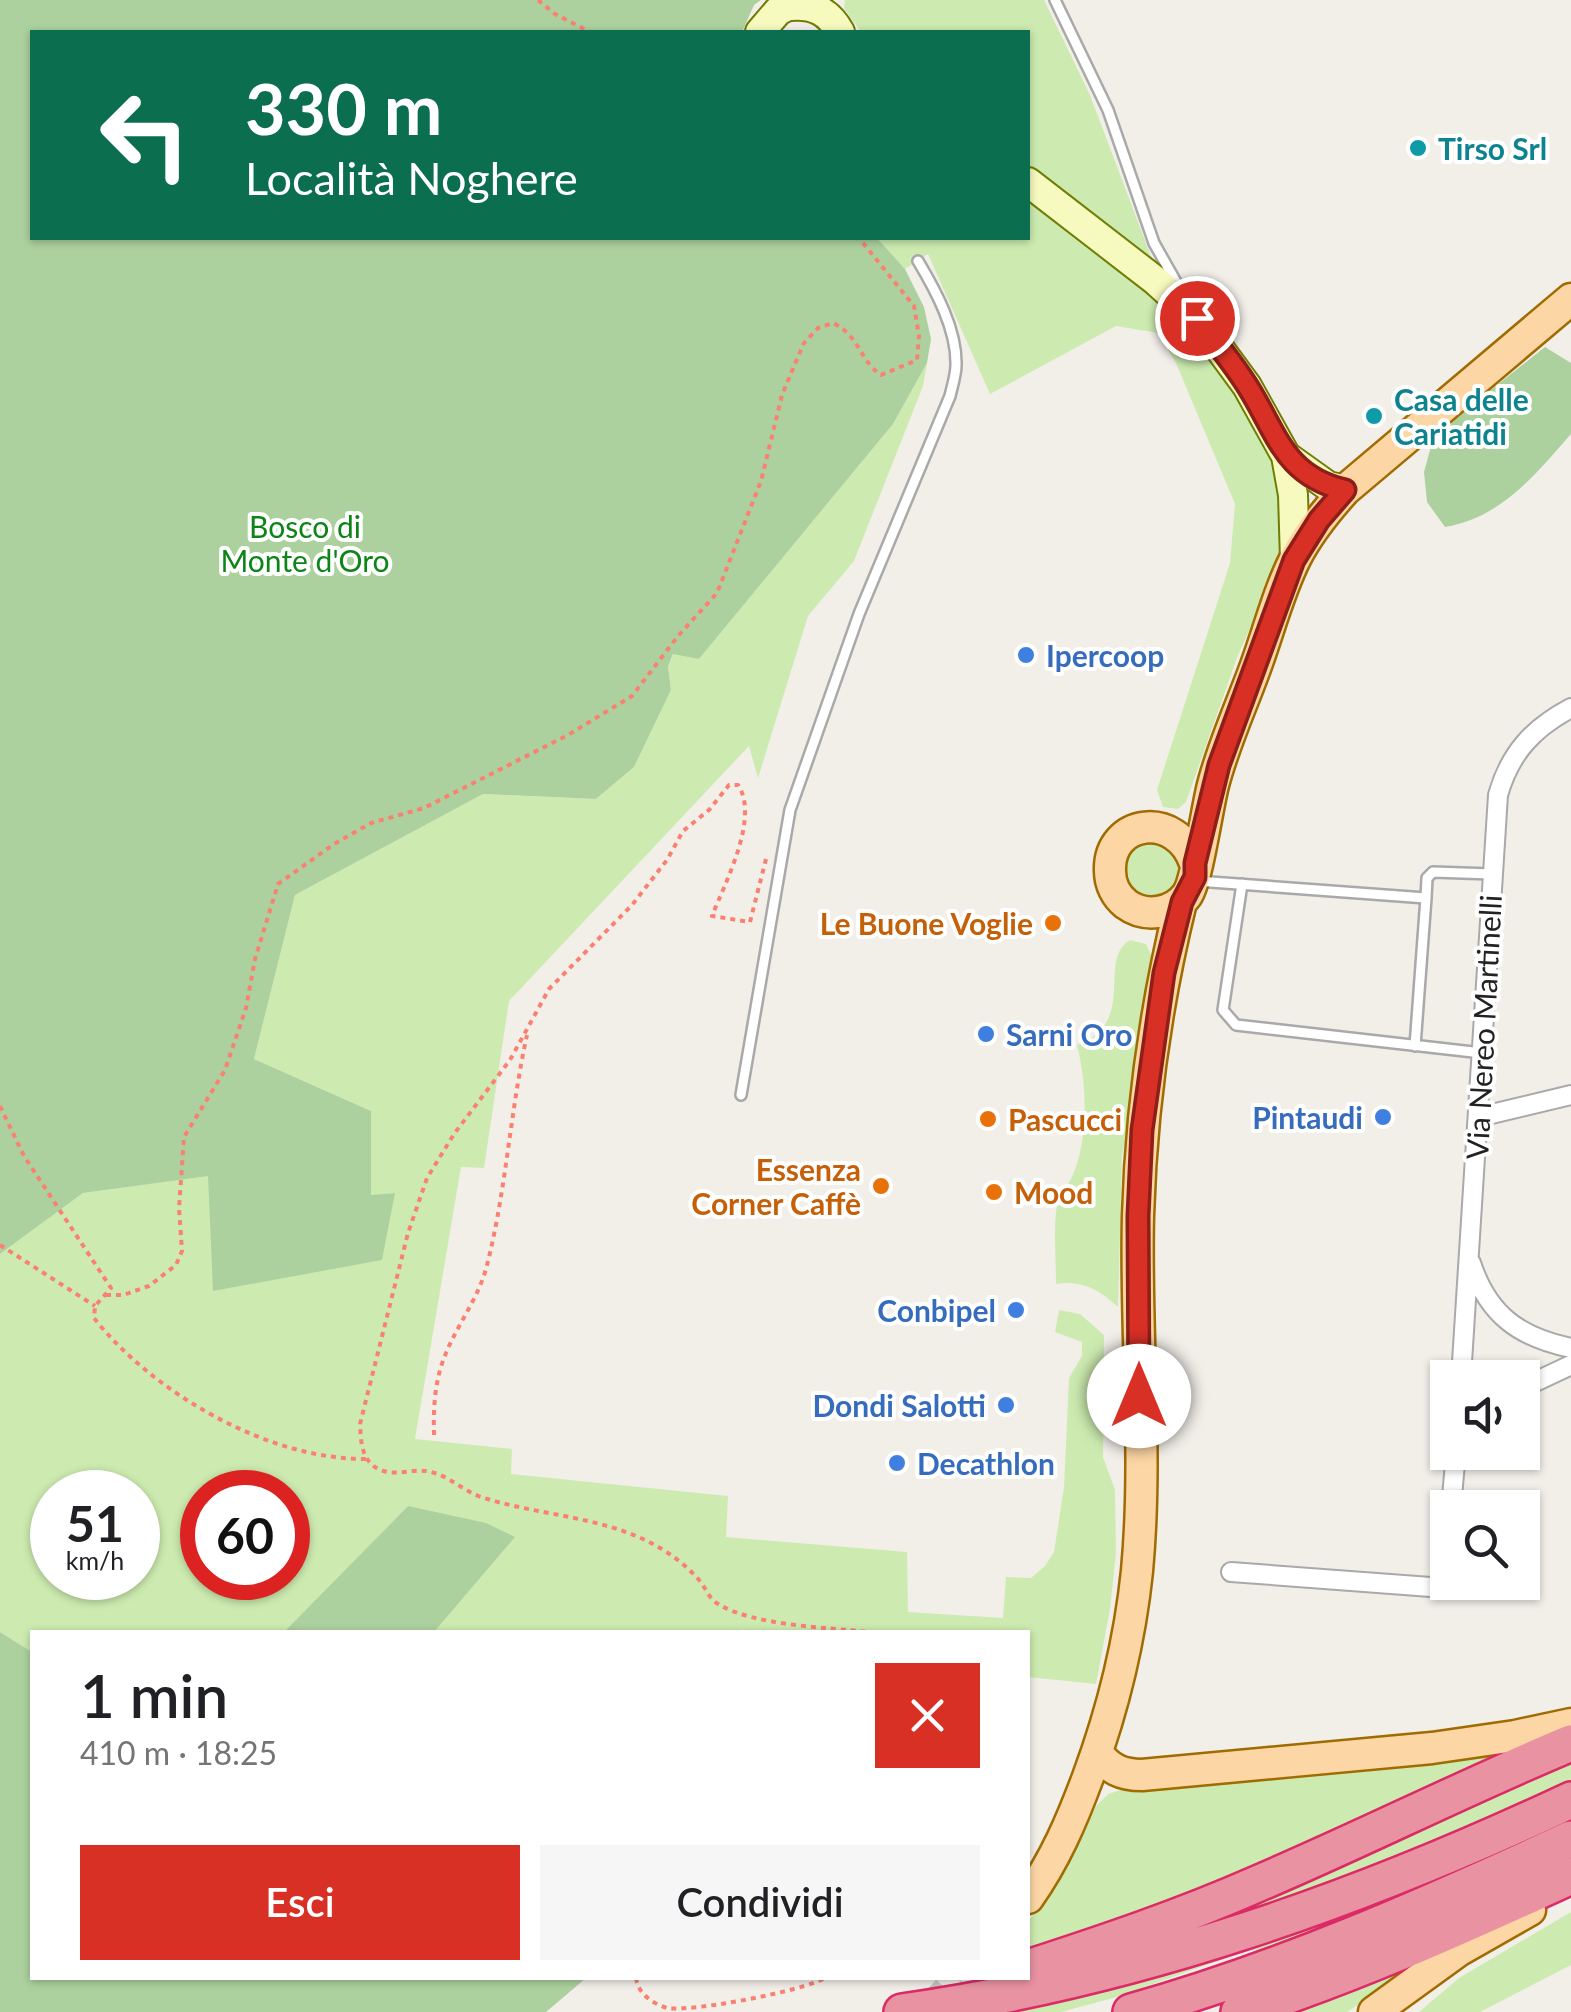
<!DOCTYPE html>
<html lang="it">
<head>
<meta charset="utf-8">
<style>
  body { margin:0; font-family:Lato,sans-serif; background:#f6f6f6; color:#202124; height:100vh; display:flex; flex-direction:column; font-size:38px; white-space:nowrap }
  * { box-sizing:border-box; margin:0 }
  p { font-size:32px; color:#757577 }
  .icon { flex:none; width:55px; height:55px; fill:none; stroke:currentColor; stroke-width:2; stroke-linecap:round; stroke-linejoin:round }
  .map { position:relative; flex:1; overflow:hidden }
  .drawer { position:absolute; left:30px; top:1630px; width:1000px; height:350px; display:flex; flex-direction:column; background:#fff; border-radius:0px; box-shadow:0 2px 8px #0004 }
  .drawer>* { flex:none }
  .guide { position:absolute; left:30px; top:30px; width:1000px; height:210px; border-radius:0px; box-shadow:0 2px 8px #0004; background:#0b6e4f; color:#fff; overflow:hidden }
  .tools { position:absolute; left:1430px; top:1360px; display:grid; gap:20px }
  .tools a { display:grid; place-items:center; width:110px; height:110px; border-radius:0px; background:#fff; box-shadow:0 2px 8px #0004; font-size:50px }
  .speed { position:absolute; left:30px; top:1470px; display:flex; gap:20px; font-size:50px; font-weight:700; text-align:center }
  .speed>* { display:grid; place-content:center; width:130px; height:130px; border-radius:50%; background:#fff; box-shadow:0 2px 8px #0004; line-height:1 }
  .speed small { font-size:25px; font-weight:400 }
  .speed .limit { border:15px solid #d22; background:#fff; color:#111 }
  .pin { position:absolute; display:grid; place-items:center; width:85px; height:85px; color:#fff; margin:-42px; border:5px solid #fff; border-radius:50%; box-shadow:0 2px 10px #0007 }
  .me { position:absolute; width:110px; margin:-55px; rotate:0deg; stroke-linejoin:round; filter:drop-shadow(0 0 8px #0008) }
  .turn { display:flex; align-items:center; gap:35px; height:210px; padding:0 50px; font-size:45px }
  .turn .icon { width:130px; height:130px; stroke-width:2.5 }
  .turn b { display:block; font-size:70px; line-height:85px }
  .round { display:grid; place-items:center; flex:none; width:105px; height:105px; border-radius:0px; background:#f6f6f6 }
  .overview { display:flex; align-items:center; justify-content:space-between; height:170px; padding:0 50px }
  h1 { font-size:60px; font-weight:600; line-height:75px }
  .primary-button { display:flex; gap:20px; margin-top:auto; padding:20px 50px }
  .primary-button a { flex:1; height:115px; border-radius:0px; background:#d93025; color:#fff; font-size:40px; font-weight:600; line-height:115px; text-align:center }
  .primary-button a+a { background:#f6f6f6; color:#202124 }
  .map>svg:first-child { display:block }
  .grass { fill:#cdebb0; fill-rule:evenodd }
  .forest { fill:#add19e }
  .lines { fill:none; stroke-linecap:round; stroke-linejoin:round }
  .primary-tunnel { stroke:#c8c6c1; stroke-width:30; stroke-dasharray:30 15; stroke-linecap:butt }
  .lane-casing { stroke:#a9a9a9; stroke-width:14 }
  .street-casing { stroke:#a9a9a9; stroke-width:22 }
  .secondary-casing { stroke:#707d05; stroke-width:32 }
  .primary-casing { stroke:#a06b00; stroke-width:35 }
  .highway-casing { stroke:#dc2a67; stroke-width:40 }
  .path { stroke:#fa8072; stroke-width:4; stroke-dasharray:5 5; stroke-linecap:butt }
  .lane { stroke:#fff; stroke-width:9 }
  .street { stroke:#fff; stroke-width:18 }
  .secondary { stroke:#f7fabf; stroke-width:28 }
  .primary { stroke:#fcd6a4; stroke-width:30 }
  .highway { stroke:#e892a2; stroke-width:35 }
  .route-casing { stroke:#8d1f18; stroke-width:25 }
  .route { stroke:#d93025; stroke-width:18 }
  .culture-dot { fill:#0f9aa8; stroke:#fff; stroke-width:4 }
  .shop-dot { fill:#3f7fe0; stroke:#fff; stroke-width:4 }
  .food-dot { fill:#e8710a; stroke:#fff; stroke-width:4 }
  .labels { text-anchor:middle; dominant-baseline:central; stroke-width:8; stroke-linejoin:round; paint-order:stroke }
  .culture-label { font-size:30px; font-weight:bold; fill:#0d838f; stroke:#fff; text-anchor:start }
  .park-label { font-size:30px; fill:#0c8416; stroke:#fff }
  .shop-label { font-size:30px; font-weight:bold; fill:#366cbe; stroke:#fff; text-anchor:start }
  .food-label { font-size:30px; font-weight:bold; fill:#c56008; stroke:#fff; text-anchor:end }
  .street-label { font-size:30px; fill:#222; stroke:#fff }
</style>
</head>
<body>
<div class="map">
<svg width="1571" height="2012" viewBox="0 0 1571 2012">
  <rect width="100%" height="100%" fill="#f2efe9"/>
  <!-- grass -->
  <path class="grass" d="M845 0H1044L1090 95 1155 267 1028 169V32H861L844 8Z
    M1028 200 1185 320V334L1195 347 1202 342 1260 426 1284 489 1281 551 1270 584 1238 655 1186 802 1178 809 1163 807 1157 790 1230 563 1235 504 1176 363 1158 333 1116 326 990 394 928 254 905 269 877 238H1028Z
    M927 363 923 386 854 561 808 616 758 778 749 746 509 1001 484 1168 461 1167 415 1439 512 1449 511 1474 728 1496 726 1537 907 1552 908 1612 1003 1618 1006 1577 1031 1578 1045 1566 1054 1552 1064 1487 1069 1378 1082 1356V1342L1055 1332 1059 1310 1080 1314 1104 1335 1103 1457 1115 1490 1116 1553 1110 1609 1096 1684 1028 1677V1632H432L408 1506 284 1632H32V1652L0 1632V1254L83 1193 209 1175 214 1291 394 1193 371 1196V1111L254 1059 295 895 483 794 596 799 634 767 671 690 668 665 674 653 699 659 893 424ZM52 1492H138V1578H52ZM202 1492H288V1578H202Z
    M1124 869a28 28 0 1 1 56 0a28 28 0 1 1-56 0Z
    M1130 940 1146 944 1152 957 1134 1094 1122 1156 1118 1307C1099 1290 1083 1280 1056 1284 1056 1259 1053 1229 1057 1205 1059 1195 1068 1186 1072 1177 1089 1139 1087 1084 1077 1045 1139 1022 1096 960 1130 940Z
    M1519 1749 1133 1921 1028 1950V1921L1051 1894 1096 1806 1108 1794 1134 1786Z
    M1571 1754V1861L1273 1985 1255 1948 1113 1998 1061 2012H967L1255 1948 1236 1909Z
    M1571 1912V1965L1480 2012H1419L1459 1978Z
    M1419 1964 1347 2012H1277Z"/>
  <!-- forest -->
  <path class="forest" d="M0 0H761L754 5 742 32H32V238H877L905 269 924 307 931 339 927 363 893 424 699 659 673 654 668 666 671 690 634 767 596 799 483 794 295 895 254 1059 371 1111V1195L395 1193 382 1260 213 1291 208 1176 83 1193 0 1254Z
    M1545 347 1571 363V434C1536 474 1501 518 1445 527L1427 502 1424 472 1434 435Z
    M408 1506 486 1523 515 1537 434 1632H284Z
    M0 1632 32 1652V1978H586L546 2012H0Z"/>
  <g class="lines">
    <!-- primary-tunnel -->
    <path class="primary-tunnel" d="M927 2012 958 1978"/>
    <!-- lane casing -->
    <g class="lane-casing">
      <path id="lane" d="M1055 0 1108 110 1154 243 1180 289
        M1197 881 1426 898 1427 878 1433 872 1492 874
        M1242 884 1223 1010 1236 1025 1482 1053
        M1415 1046 1426 898
        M741 1095 790 810 859 614 950 396C952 387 956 375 956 365 957 330 936 291 918 261"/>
    </g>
    <!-- street casing -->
    <g class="street-casing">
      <path id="street" d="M1479 1117 1571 1095
        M1471 1263C1488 1315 1519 1337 1571 1348
        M1461 1378 1498 795C1510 753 1533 728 1571 708
        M1522 1388 1571 1365
        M1451 1508 1456 1452
        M1231 1572 1444 1588 1448 1546"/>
    </g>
    <!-- secondary casing -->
    <g class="secondary-casing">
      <path id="secondary" d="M791 6C814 4 829 12 840 32
        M760 32 778 11 799 0
        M1028 182 1156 281 1197 318 1247 386 1286 456 1293 495 1295 560
        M1286 456 1328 486 1345 490"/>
    </g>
    <!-- primary casing -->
    <g class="primary-casing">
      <path id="primary" d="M1195 863C1177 810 1108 819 1110 871 1110 884 1116 896 1126 904 1145 918 1173 914 1187 895 1197 881 1207 808 1213 785 1223 746 1240 709 1254 671 1268 634 1278 592 1296 557 1309 532 1326 511 1345 490L1571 299
        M1097 1753C1110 1769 1121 1775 1142 1775L1432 1748 1515 1736 1571 1724
        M1028 1898C1055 1860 1072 1820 1088 1777 1112 1712 1130 1639 1137 1571 1148 1453 1135 1334 1138 1216 1141 1110 1156 1004 1181 902
        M1374 2012 1458 1951 1530 1910"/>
    </g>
    <!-- highway casing -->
    <g class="highway-casing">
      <path id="highway" d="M1028 1968C1105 1943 1182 1917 1257 1884 1363 1839 1465 1787 1571 1743
        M902 2012C1136 1979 1358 1900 1571 1800
        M1131 2012C1284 1969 1428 1905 1571 1839
        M1239 2012C1354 1975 1462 1926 1571 1876"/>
    </g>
    <!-- path -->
    <path class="path" d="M538 0 555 14 590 32
      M766 859 750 922 712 916C725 883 760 817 738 785H729L709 810 683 831 667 860 632 905 549 989 510 1060 454 1134 427 1178 408 1233 360 1424C361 1442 361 1461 380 1470 396 1476 411 1469 426 1471 448 1474 461 1490 481 1497 527 1512 577 1515 623 1531 652 1541 679 1557 699 1580 706 1588 709 1599 718 1604 755 1626 825 1627 868 1632
      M0 1106 24 1156 111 1288 95 1306 94 1318C153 1393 269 1460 366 1459
      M0 1245 95 1306
      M106 1295H123L149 1286 176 1265 182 1251 179 1208 184 1137 225 1070 246 1008 255 959 278 884 334 844 371 823 424 808 568 735 632 696 678 636 717 593 761 481 782 395 794 366 804 343 818 328 833 323C860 336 859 360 881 375L917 360 919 336 914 306 859 238
      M434 1435C433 1407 435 1379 446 1353 458 1324 477 1300 486 1269 506 1193 510 1112 527 1035
      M636 1978C638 1993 651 2003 667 2008 693 2012 803 1991 825 1978"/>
    <!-- lane -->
    <use href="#lane" class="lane"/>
    <!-- street -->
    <use href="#street" class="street"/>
    <!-- secondary -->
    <use href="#secondary" class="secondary"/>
    <!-- primary -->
    <use href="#primary" class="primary"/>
    <!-- highway -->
    <use href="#highway" class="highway"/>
  </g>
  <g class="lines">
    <!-- route casing -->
    <g class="route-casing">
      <path id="route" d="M1139 1396 1138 1216 1142 1130 1164 973 1182 902 1195 877V863L1219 765 1294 560 1319 520 1345 490C1284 476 1277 433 1248 387 1233 363 1214 340 1197 318"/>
    </g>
    <!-- route -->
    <use href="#route" class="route"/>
  </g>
  <!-- markers -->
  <g class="culture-dot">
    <circle cx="1418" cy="148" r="10"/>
    <circle cx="1374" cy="416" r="10"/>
  </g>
  <g class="shop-dot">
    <circle cx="1026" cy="655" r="10"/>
    <circle cx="986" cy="1034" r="10"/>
    <circle cx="1383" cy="1117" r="10"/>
    <circle cx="1016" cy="1310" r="10"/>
    <circle cx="1006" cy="1405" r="10"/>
    <circle cx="897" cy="1463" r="10"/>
  </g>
  <g class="food-dot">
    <circle cx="1053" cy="923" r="10"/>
    <circle cx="988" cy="1119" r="10"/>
    <circle cx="881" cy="1186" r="10"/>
    <circle cx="994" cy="1192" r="10"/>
  </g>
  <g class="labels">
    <!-- culture labels -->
    <g class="culture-label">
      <text x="1438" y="148">Tirso Srl</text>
      <text x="1394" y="399">Casa delle<tspan x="1394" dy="34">Cariatidi</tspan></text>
    </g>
    <!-- park labels -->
    <g class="park-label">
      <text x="305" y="526">Bosco di<tspan x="305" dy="34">Monte d'Oro</tspan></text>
    </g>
    <!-- shop labels -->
    <g class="shop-label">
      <text x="1046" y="655">Ipercoop</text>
      <text x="1006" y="1034">Sarni Oro</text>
      <text x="1363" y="1117" text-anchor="end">Pintaudi</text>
      <text x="996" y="1310" text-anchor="end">Conbipel</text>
      <text x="986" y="1405" text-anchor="end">Dondi Salotti</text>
      <text x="917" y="1463">Decathlon</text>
    </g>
    <!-- food labels -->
    <g class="food-label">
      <text x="1033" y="923">Le Buone Voglie</text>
      <text x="1008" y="1119" text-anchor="start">Pascucci</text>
      <text x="861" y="1169">Essenza<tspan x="861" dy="34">Corner Caffè</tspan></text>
      <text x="1014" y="1192" text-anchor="start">Mood</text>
    </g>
    <!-- street labels -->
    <g class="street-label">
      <text transform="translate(1483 1027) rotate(-87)">Via Nereo Martinelli</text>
    </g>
  </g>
</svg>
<div class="tools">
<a><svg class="icon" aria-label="sound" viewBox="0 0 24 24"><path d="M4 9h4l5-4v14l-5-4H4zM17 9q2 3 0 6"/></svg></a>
<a><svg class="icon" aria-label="search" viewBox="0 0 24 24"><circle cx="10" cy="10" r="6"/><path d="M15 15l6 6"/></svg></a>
</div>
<div class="speed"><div>51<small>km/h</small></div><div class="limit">60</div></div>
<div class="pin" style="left:1197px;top:318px;background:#d93025"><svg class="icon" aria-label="arrive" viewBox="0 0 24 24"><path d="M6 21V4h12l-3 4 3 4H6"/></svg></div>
<svg class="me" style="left:1139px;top:1396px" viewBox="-20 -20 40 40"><circle r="19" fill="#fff"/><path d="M0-13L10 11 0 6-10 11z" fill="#d93025"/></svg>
<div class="guide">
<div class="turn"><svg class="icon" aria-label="left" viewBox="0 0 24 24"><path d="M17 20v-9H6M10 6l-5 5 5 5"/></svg><div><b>330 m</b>Località Noghere</div></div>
</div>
<section class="drawer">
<div class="overview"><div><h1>1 min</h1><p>410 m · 18:25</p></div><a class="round" style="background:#d93025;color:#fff"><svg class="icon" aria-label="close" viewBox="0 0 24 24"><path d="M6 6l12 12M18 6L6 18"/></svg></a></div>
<div class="primary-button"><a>Esci</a><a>Condividi</a></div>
</section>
</div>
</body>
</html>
